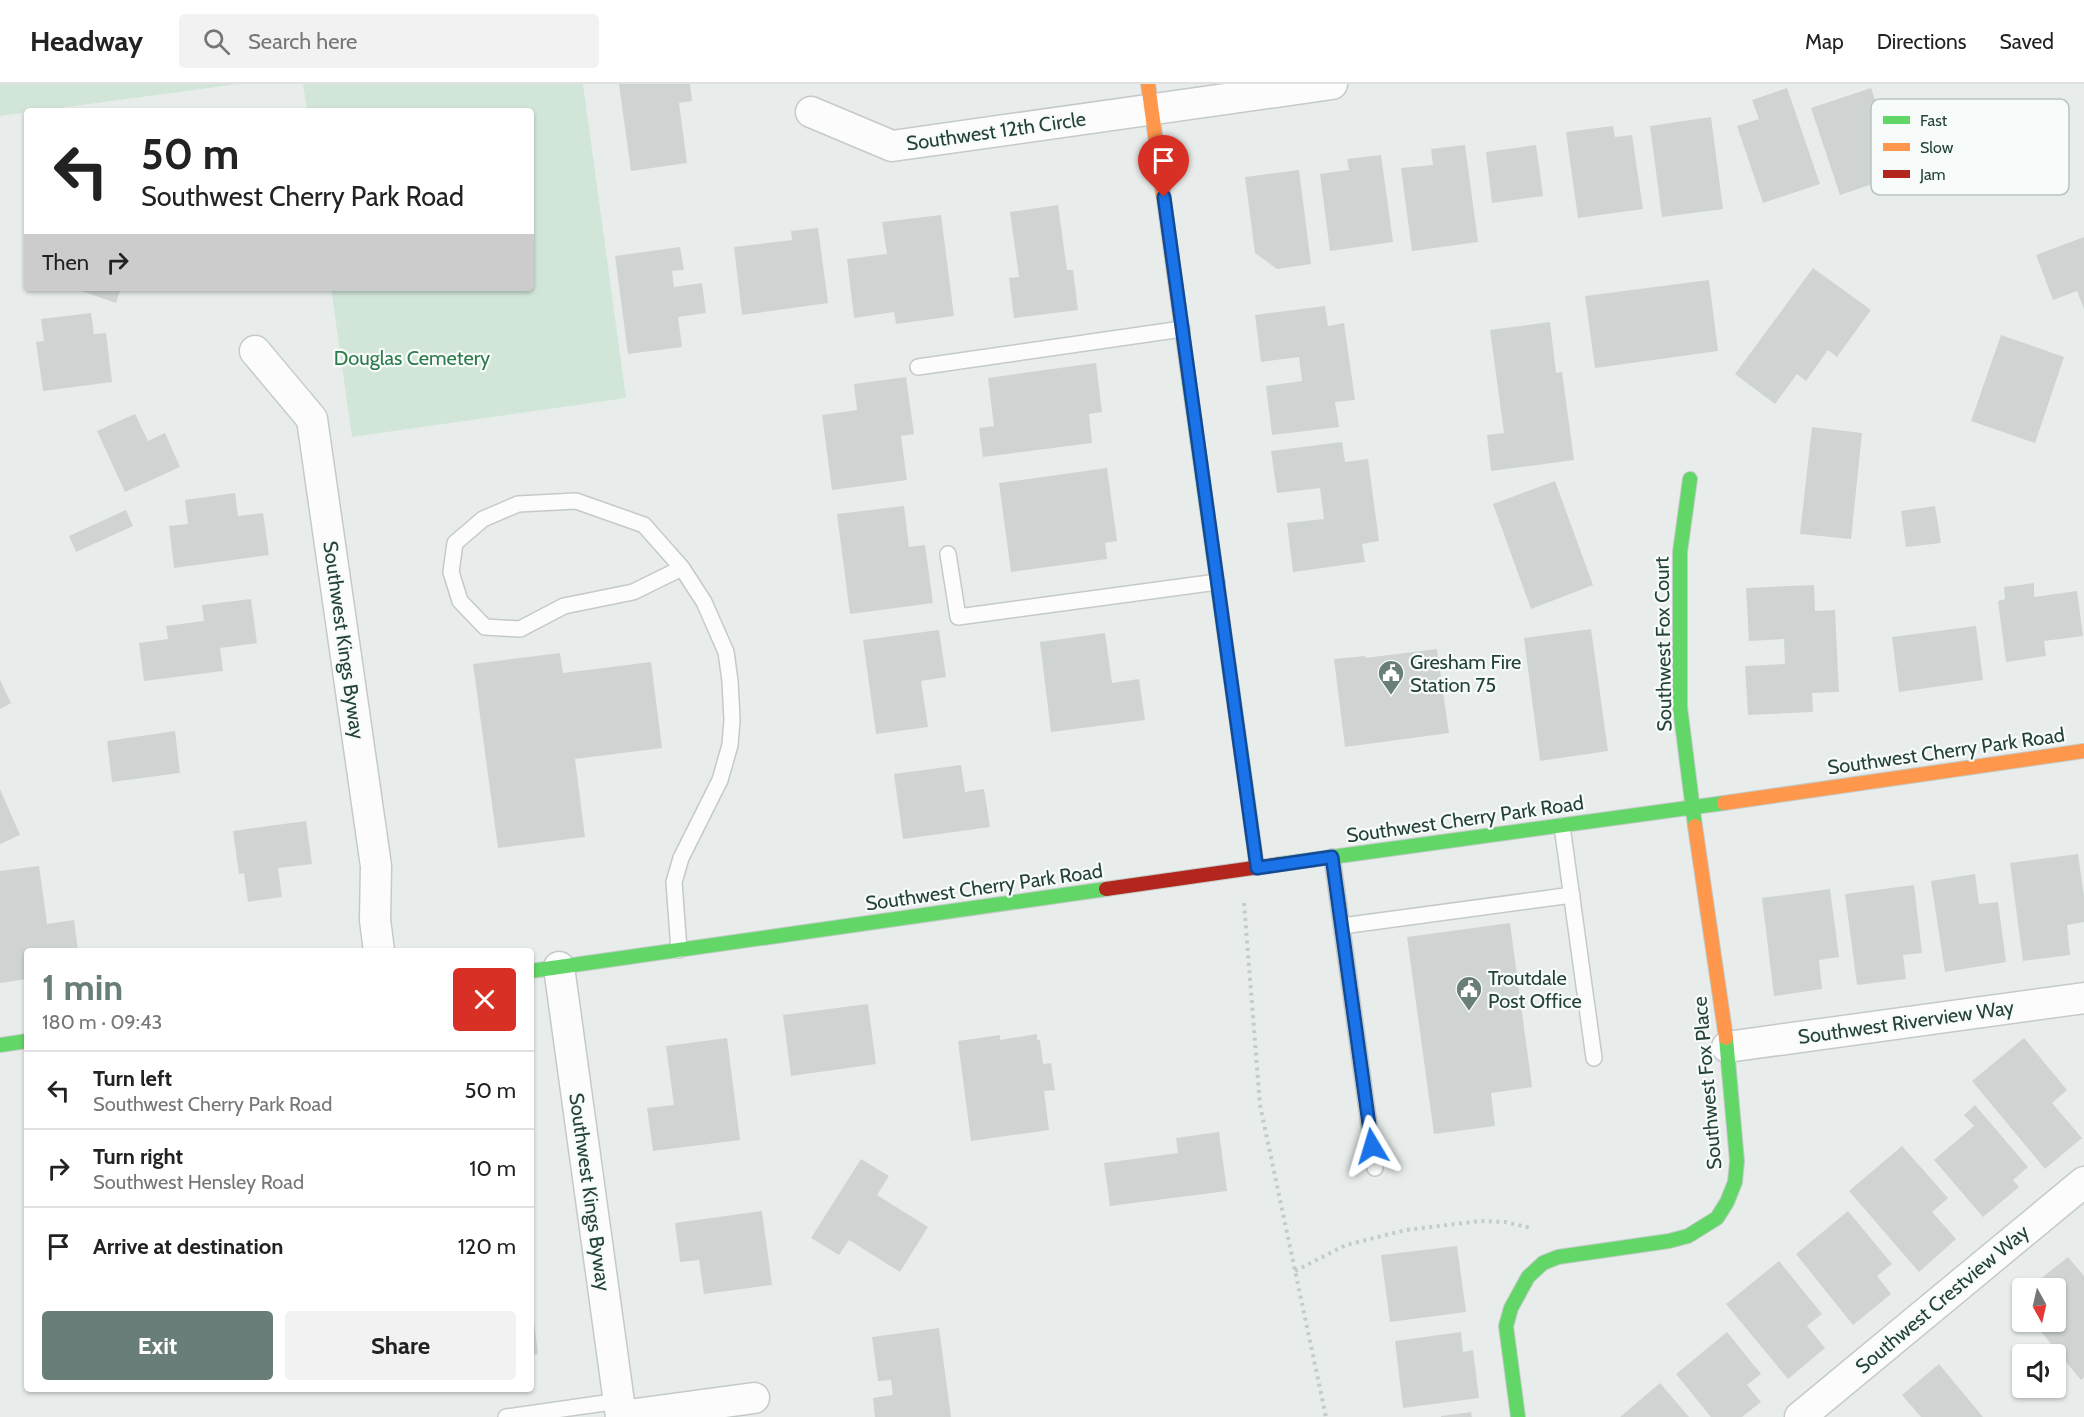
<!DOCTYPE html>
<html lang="en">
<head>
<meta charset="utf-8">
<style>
  body { margin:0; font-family:Cabin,sans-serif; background:#f2f2f2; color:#222; height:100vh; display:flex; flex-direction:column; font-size:22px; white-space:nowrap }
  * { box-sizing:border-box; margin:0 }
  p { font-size:20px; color:#767676 }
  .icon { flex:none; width:33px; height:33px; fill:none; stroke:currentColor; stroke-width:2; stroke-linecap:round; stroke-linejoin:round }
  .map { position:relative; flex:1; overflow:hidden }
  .drawer { position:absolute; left:24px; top:864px; width:510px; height:444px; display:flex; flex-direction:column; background:#fff; border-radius:6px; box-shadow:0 2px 4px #0004 }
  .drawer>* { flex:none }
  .hud { position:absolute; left:24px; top:24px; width:510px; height:183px; border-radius:6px; box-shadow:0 2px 4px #0004; background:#fff; color:#222; overflow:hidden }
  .needle { width:39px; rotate:172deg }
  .buttons { position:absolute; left:2012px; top:1194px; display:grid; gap:12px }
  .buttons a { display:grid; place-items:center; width:54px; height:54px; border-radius:6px; background:#fff; box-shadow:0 2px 4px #0004; font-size:30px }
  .pin { position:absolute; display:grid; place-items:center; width:51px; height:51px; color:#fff; margin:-62px -26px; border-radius:50% 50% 50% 0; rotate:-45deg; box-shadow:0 0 6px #0007 }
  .pin .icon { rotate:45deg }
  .me { position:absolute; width:66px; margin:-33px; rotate:353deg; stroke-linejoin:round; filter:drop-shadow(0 0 4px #0008) }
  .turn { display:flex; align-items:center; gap:21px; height:126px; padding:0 18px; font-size:27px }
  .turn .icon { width:78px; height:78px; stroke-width:2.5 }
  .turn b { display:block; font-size:42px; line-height:51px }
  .then { display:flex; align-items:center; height:57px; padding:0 18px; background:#0003; gap:12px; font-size:22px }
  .round { display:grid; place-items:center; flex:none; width:63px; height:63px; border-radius:6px; background:#f2f2f2 }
  .headline { display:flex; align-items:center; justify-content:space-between; height:102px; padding:0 18px }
  h1 { font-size:36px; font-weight:700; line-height:45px; color:#697e78 }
  .cta { display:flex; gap:12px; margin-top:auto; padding:12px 18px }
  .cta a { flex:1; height:69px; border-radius:6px; background:#697e78; color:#fff; font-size:24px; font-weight:700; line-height:69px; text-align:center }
  .cta a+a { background:#f2f2f2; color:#222 }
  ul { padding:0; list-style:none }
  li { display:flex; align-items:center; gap:18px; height:78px; padding:0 18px; border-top:2px solid #e0e0e0 }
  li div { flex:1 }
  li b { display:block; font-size:22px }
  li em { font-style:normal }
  header { display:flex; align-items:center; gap:36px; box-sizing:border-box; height:84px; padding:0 30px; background:#fff; border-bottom:2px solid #e0e0e0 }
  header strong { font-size:28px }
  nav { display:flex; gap:33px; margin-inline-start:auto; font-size:21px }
  .search { width:420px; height:54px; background:#f2f2f2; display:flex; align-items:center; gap:15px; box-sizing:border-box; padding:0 21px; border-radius:6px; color:#767676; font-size:22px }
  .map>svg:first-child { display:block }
  .green { fill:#d1e6d8 }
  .building { fill:#cfd4d2 }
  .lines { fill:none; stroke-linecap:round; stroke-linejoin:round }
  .lane-casing { stroke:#c5cac8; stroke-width:18 }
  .street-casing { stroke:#c5cac8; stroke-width:33 }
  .fast-casing { stroke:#c3cbc8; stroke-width:16 }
  .slow-casing { stroke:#c3cbc8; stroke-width:16 }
  .jam-casing { stroke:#c3cbc8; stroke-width:16 }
  .path { stroke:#c3ccca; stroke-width:4; stroke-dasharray:3 4.5; stroke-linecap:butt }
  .lane { stroke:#fcfcfc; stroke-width:15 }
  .street { stroke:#fcfcfc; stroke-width:30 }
  .fast { stroke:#63d668; stroke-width:14 }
  .slow { stroke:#ff974d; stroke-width:14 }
  .jam { stroke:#b3261e; stroke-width:14 }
  .route-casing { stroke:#114b97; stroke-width:15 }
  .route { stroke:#1a73e8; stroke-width:10 }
  .labels { text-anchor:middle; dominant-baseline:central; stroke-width:4.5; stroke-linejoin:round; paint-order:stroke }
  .street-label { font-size:20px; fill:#24423a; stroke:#f7fbf9 }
  .park-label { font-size:20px; fill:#2d7a4b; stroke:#f7fbf9 }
  .poi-label { font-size:20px; fill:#24423a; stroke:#f7fbf9; text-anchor:start }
  .key { fill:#f7fbf9; stroke:#b8c4c0; stroke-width:1.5 }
  .key-label { font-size:16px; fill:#24423a }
</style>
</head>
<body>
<header>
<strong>Headway</strong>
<div class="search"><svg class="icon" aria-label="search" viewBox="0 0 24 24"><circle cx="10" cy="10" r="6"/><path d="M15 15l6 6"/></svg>Search here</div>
<nav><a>Map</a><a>Directions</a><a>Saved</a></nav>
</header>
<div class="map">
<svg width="2084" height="1333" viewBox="0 0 2084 1333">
  <rect width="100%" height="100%" fill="#e8edeb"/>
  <!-- green -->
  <path class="green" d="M0 0H238L0 32Z
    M303 0H583L626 314 352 353 331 204H531V27H307Z"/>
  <!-- building -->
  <path class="building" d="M619 0H690L692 17 679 19 687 79 631 87Z
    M1787 4 1820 100 1763 119 1737 42 1759 35 1752 16Z
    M1871 4 1898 81 1887 85 1890 94 1840 111 1811 24Z
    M1711 33 1723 125 1662 133 1650 42Z
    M1613 42 1615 53 1632 51 1643 125 1578 134 1566 48Z
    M1465 61 1478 158 1412 167 1401 84 1433 81 1431 65Z
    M1536 61 1543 112 1492 119 1486 68Z
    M1381 71 1393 158 1330 167 1320 90 1349 86 1347 75Z
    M1299 86 1311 180 1277 185 1255 169 1245 93Z
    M1058 121 1067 186H1073L1078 226 1014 234 1009 194 1019 193 1010 128Z
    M941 131 954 232 896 240 894 228 854 234 847 175 887 170 882 138Z
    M818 144 828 219 742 231 734 163 792 156 791 147Z
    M2084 153V225L2077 207 2053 216 2036 171Z
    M680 163 684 186 672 187 674 203 702 199 706 229 678 233 682 263 628 270 615 172Z
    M1813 184 1871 226 1837 273 1828 266 1806 297 1797 290 1775 320 1735 290Z
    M1709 196 1718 267 1595 284 1585 212Z
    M72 204H121L116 219Z
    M1325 222 1328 242 1344 239 1355 316 1335 318 1339 343 1272 351 1266 302 1302 297 1299 273 1261 278 1255 231Z
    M91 229 94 250 106 249 112 298 43 307 36 258 44 257 41 235Z
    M1550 238 1556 289 1562 288 1574 376 1491 387 1487 351 1504 349 1490 246Z
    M2001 251 2064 273 2035 359 1971 337Z
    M1096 279 1102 328 1089 330 1092 359 983 373 979 344 994 342 988 294Z
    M906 293 914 350 901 352 907 396 832 406 822 331 857 326 854 300Z
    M135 330 148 357 165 349 180 383 125 408 97 347Z
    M1812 343 1862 349 1851 455 1800 450Z
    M1342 358 1345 378 1368 375 1379 457 1362 460 1365 478 1293 488 1287 439 1324 435 1320 404 1277 409 1271 367Z
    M1107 384 1117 457 1105 459 1107 475 1011 488 999 399Z
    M1555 397 1593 501 1531 525 1493 420Z
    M235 409 238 432 263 429 269 471 174 484 169 442 188 440 185 416Z
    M904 422 909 463 925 461 933 519 850 530 837 430Z
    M1935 422 1941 459 1906 463 1901 427Z
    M126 426 133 442 76 468 69 452Z
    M2034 499V513L2077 507 2083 552 2044 557 2046 572 2006 578 1998 517 2005 515 2004 503Z
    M1814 501 1815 527 1835 526 1839 608 1812 609 1813 628 1748 631 1745 582 1785 580 1784 555 1749 557 1746 504Z
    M251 515 257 559 220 564 223 587 144 597 139 559 168 555 166 542 204 537 202 521Z
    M1976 542 1983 596 1899 608 1892 553Z
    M1591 545 1608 667 1540 677 1524 554Z
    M939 546 946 593 921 597 928 643 876 650 863 556Z
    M1105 549 1112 599 1139 595 1145 636 1051 648 1040 558Z
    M1437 565 1449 649 1345 663 1334 575 1365 572V574Z
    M560 569 563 589 651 578 662 664 575 675 585 753 498 764 473 580Z
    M0 596 11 619 0 625Z
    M175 647 180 689 112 698 107 657Z
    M961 681 965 708 984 705 990 743 903 755 894 690Z
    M0 705 20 751 0 760Z
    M306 737 312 780 278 784 282 813 248 818 244 789 239 790 233 747Z
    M2078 770 2084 813V838L2067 841 2070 871 2023 877 2010 779Z
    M39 782 47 840 74 836 78 867H27V895L0 899V787Z
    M1975 790 1979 820 1998 818 2006 878 1945 888 1931 797Z
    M1914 801 1922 869 1903 871 1906 895 1857 901 1845 810Z
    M1830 805 1839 873 1819 876 1822 905 1774 912 1762 814Z
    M1510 839 1532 1003 1491 1009 1495 1042 1434 1050 1407 853Z
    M868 920 876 980 791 992 783 931Z
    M1037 950V956H1040L1043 980 1051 979 1055 1006 1044 1007 1049 1046 971 1057 958 957 1000 951V956Z
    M727 954 740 1056 653 1067 647 1024 674 1021 666 962Z
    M2024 954 2067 1006 2052 1019 2082 1054 2045 1085 1972 997Z
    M1975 1021 2028 1083 2013 1096 2019 1103 1983 1133 1934 1076 1974 1042 1964 1031Z
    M1219 1048 1227 1107 1110 1122 1104 1079 1178 1069 1176 1054Z
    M1902 1062 1948 1114 1932 1128 1956 1155 1919 1188 1849 1107Z
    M861 1075 889 1092 877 1111 928 1143 900 1188 849 1156 839 1171 811 1154Z
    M762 1127 772 1201 704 1210 699 1176 680 1178 675 1139Z
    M1848 1127 1892 1180 1877 1192 1891 1210 1853 1241 1796 1170Z
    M1457 1162 1466 1228 1390 1238 1381 1171Z
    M2068 1173 2084 1192V1293L2081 1296 2033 1238H2055V1204H2029Z
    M1779 1177 1822 1230 1807 1242 1825 1264 1788 1295 1726 1220Z
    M531 1229H533L538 1270 531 1271Z
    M939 1244 951 1333H875L873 1314 893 1311 891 1296 878 1297 872 1253Z
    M1461 1248 1463 1268 1473 1266 1479 1314 1403 1324 1395 1257Z
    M1727 1248 1761 1290 1747 1301 1761 1318 1742 1333H1711L1676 1290Z
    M1939 1280 1983 1333H1921L1902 1311Z
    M1660 1299 1689 1333H1620Z
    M1471 1328 1472 1333H1441V1332Z"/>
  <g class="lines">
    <!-- lane casing -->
    <g class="lane-casing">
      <path id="lane" d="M918 283 1182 245
        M948 470 958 533 1217 498
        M1562 742 1594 974
        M1332 773 1375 1084
        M1342 842 1572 811
        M679 866 674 798 681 774 720 696 730 661 732 636 730 597 726 568 704 518 682 484 644 441 576 417 518 420 483 435 455 459 451 488 460 517 485 543 520 545 564 522 633 508 682 484
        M506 1333 619 1317"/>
    </g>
    <!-- street casing -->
    <g class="street-casing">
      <path id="street" d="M811 28 892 62 1332 0
        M255 267 312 335 376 782 375 836 379 867
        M559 883 621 1333
        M1727 963 2084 914
        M621 1332 754 1314
        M1800 1333 2084 1098"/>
    </g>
    <!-- fast casing -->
    <g class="fast-casing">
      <path id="fast" d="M1189 297 1246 703
        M1690 395 1680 468V623L1695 742
        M1281 780 1724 719
        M531 887 1106 805
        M0 961 27 957
        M1518 1333 1506 1242 1511 1224 1528 1193 1543 1179 1558 1173 1669 1157 1688 1152 1717 1134 1727 1118 1735 1098 1737 1077 1726 954"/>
    </g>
    <!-- slow casing -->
    <g class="slow-casing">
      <path id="slow" d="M1148 0 1189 297
        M1246 703 1257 784
        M1724 719 2084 667
        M1695 742 1726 954"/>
    </g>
    <!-- jam casing -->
    <g class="jam-casing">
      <path id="jam" d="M1106 805 1281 780"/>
    </g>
    <!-- path -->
    <path class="path" d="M1244 819 1260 1021 1326 1333
      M1295 1187 1346 1161 1406 1146 1480 1137 1505 1138 1531 1144"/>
    <!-- lane -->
    <use href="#lane" class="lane"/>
    <!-- street -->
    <use href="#street" class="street"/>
    <!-- fast -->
    <use href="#fast" class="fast"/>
    <!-- slow -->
    <use href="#slow" class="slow"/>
    <!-- jam -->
    <use href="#jam" class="jam"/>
  </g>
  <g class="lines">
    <!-- route casing -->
    <g class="route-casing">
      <path id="route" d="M1164 113 1257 784 1332 773 1372 1062"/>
    </g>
    <!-- route -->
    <use href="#route" class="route"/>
  </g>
  <!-- icons -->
  <defs>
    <g id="civic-pin" transform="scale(1.35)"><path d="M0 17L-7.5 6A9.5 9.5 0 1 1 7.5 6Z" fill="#697e78" stroke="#f7fbf9"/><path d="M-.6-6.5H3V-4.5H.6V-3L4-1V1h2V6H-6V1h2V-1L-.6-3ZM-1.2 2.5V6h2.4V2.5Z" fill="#fff"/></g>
  </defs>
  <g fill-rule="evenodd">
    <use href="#civic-pin" x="1391" y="589"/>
    <use href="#civic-pin" x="1469" y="905"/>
  </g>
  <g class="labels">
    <!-- street labels -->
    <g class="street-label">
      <text transform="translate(996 47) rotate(-8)">Southwest 12th Circle</text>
      <text transform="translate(344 556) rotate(82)">Southwest Kings Byway</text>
      <text transform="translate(1663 560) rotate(-91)">Southwest Fox Court</text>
      <text transform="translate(1946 667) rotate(-8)">Southwest Cherry Park Road</text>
      <text transform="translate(1465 735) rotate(-8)">Southwest Cherry Park Road</text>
      <text transform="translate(984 803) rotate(-8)">Southwest Cherry Park Road</text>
      <text transform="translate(1906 938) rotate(-8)">Southwest Riverview Way</text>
      <text transform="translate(1707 999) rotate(-95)">Southwest Fox Place</text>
      <text transform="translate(590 1108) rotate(82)">Southwest Kings Byway</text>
      <text transform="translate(1942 1215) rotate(-40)">Southwest Crestview Way</text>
    </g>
    <!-- park labels -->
    <g class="park-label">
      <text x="412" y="274">Douglas Cemetery</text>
    </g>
    <!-- poi labels -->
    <g class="poi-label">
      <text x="1410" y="578">Gresham Fire<tspan x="1410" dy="23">Station 75</tspan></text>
      <text x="1488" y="894">Troutdale<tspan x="1488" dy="23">Post Office</tspan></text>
    </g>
  </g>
  <!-- legend -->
  <rect x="1871" y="15" width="198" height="96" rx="9" class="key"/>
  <rect x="1883" y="32" width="27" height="8" fill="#63d668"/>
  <rect x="1883" y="59" width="27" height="8" fill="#ff974d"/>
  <rect x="1883" y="86" width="27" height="8" fill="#b3261e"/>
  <g class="key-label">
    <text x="1920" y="42">Fast</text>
    <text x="1920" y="69">Slow</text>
    <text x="1920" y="96">Jam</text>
  </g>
</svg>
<div class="buttons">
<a><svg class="needle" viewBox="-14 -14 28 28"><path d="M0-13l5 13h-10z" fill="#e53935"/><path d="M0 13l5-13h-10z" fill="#767676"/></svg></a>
<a><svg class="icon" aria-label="sound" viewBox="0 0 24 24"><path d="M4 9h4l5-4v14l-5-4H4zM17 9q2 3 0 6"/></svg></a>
</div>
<div class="pin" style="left:1164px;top:113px;background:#d93025"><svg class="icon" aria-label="arrive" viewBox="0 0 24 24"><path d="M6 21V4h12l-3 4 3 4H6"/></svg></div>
<svg class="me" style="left:1372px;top:1062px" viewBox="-20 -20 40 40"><path d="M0-17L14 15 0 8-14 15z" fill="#1a73e8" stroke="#fff" stroke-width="4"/></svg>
<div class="hud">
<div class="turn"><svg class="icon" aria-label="left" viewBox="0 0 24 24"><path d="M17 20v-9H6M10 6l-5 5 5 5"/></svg><div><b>50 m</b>Southwest Cherry Park Road</div></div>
<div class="then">Then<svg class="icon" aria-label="right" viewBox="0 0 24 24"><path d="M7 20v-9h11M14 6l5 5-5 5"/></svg></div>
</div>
<section class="drawer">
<div class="headline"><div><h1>1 min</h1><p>180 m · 09:43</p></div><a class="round" style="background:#d93025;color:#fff"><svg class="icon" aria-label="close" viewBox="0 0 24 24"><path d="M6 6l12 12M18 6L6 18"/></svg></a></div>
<ul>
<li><svg class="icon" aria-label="left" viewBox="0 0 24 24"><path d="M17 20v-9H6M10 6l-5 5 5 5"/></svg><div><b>Turn left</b><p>Southwest Cherry Park Road</p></div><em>50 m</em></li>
<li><svg class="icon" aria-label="right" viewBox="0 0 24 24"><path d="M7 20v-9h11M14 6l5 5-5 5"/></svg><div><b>Turn right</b><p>Southwest Hensley Road</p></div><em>10 m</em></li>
<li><svg class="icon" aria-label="arrive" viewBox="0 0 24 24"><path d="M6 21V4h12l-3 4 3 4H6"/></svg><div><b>Arrive at destination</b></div><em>120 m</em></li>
</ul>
<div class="cta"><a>Exit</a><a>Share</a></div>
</section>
</div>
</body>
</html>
